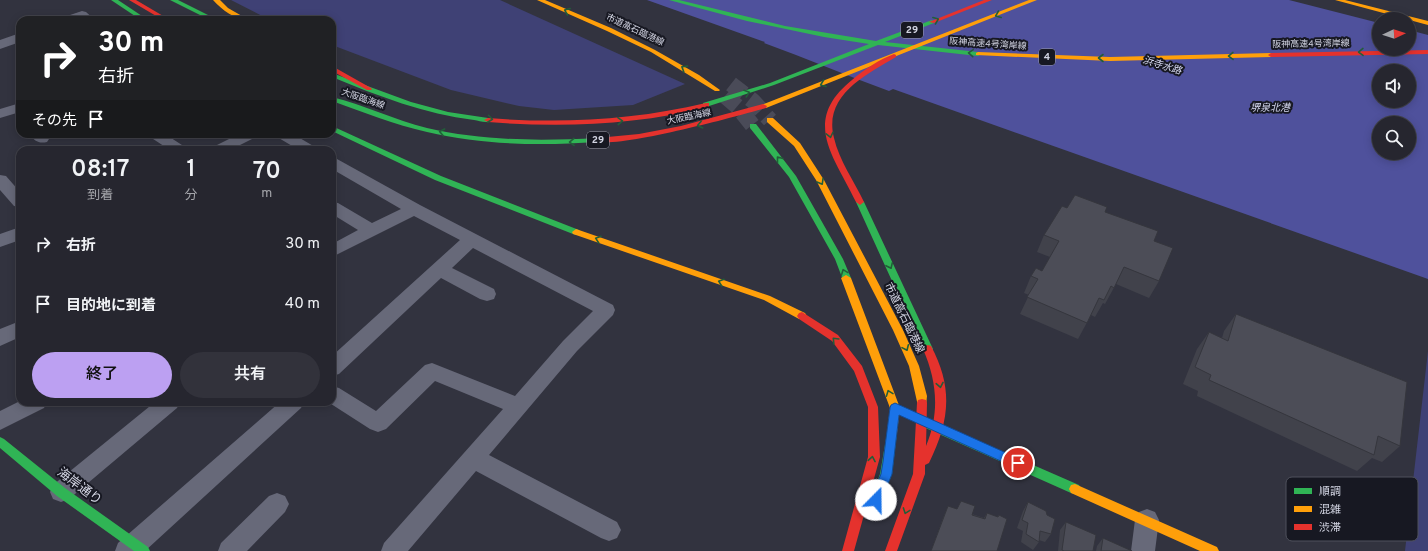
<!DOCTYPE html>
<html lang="ja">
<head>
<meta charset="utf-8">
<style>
  body { margin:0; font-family:Overpass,"Noto Sans JP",sans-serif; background:#32323b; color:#f1f3f6; height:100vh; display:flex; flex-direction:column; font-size:15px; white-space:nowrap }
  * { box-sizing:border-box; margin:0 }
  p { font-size:13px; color:#a4a5aa }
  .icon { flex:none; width:22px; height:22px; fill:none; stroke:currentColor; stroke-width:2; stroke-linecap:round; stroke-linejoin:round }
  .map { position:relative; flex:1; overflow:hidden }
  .side { position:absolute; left:16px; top:146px; width:320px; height:260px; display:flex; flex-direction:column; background:#26262f; border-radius:12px; box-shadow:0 2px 10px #0003,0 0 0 1px #42434b }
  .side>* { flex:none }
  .banner { position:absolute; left:16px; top:16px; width:320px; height:122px; border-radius:12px; box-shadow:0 2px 10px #0003,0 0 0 1px #42434b; background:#202124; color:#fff; overflow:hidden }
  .needle { width:26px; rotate:86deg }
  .buttons { position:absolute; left:1372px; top:12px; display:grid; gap:8px }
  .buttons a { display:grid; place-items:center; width:44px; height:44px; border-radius:50%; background:#26262f; box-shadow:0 2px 10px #0003,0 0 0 1px #42434b; font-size:20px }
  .pin { position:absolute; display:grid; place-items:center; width:34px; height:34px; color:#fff; margin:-17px; border:2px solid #fff; border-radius:50%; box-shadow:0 1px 4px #0007 }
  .me { position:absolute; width:44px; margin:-22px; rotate:22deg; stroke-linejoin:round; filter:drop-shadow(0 0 3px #0008) }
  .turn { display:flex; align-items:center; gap:14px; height:84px; padding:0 16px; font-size:18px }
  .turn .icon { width:52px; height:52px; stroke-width:2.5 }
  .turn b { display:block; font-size:28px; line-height:34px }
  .then { display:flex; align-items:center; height:38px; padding:0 16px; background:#0003; gap:8px; font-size:15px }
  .eta { display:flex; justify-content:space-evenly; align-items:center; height:68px; text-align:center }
  .eta b { font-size:24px; font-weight:600; line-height:28px }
  .action { display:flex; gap:8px; margin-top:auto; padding:8px 16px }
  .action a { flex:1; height:46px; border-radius:24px; background:#bca0f2; color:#111; font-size:16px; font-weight:600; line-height:46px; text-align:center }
  .action a+a { background:#32323b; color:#f1f3f6 }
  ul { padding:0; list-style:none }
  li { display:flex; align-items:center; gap:12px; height:60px; padding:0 16px }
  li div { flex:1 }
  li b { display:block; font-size:15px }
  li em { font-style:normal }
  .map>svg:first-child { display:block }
  .green { fill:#3f4175 }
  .water { fill:#4f519c; fill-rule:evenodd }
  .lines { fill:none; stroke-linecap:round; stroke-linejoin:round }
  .secondary-tunnel { stroke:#4a4b58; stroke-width:16; stroke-dasharray:16 8; stroke-linecap:butt }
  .street { fill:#676979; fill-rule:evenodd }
  .fast { fill:#30b455; fill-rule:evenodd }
  .slow { fill:#ff9f0a; fill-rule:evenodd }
  .jam { fill:#e5322d; fill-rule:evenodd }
  .wall { fill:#41424b }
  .building { fill:#4c4d57; stroke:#35363d }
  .oneway { stroke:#225e39 }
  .route { fill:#1a73e8; stroke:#114b97 }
  .labels { text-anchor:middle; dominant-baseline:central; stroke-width:4; stroke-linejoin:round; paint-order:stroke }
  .far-street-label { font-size:9px; fill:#d3d5e3; stroke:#171822 }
  .shield { fill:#171822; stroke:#9b9ca9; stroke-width:1 }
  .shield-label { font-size:10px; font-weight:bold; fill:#d3d5e3 }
  .far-water-label { font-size:10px; font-style:italic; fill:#d6d9f0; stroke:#171822 }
  .street-label { font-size:11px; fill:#d3d5e3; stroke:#171822 }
  .near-street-label { font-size:13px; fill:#d3d5e3; stroke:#171822 }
  .key { fill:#171822; stroke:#4f515c; stroke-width:1 }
  .key-label { font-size:11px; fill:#d3d5e3 }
</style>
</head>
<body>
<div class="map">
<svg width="1428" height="551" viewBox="0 0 1428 551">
  <rect width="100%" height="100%" fill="#32333f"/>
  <!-- green -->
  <path class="green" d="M231 0H500L685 84 633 105 554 110 519 106 451 90 332 45V20H270Z
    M1428 351V551H1405Z"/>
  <!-- water -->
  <path class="water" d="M647 0H1289L1379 23V49H1409V30L1428 35V279L893 89 889 91C847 76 806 58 764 43L765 42ZM1379 71H1409V101H1379ZM1379 123H1409V153H1379Z"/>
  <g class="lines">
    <!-- secondary-tunnel -->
    <path class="secondary-tunnel" d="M731 84 753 101 770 120
      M725 96 738 107 753 126"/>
    <!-- street -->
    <path class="street" d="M82 11 86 12 95 20H62L64 17Z
      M20 33V42L0 49V40Z
      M20 103V112L0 118V109Z
      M30 134H45L49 139 47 142C39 144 34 141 30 134Z
      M148 134H165L185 147 188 150H170L150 137Z
      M239 134H258L256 137 230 150H210L213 147Z
      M275 134H293L315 147 318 150H299L277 137Z
      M332 157 337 159 420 205 613 305 615 310 613 315 577 351 489 455 617 522 621 530 617 538 609 541 601 538 476 471 408 551H381L384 543 503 409 435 381 386 429 378 432 370 429 328 402H332V386L339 388 376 411 425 365 432 363 515 396 563 341 593 311 473 248 452 268 494 289 496 294 494 299 487 301 480 299 441 278 339 374 332 376V356L460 240 414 216 332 257V244L358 230 332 214V202L338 203 372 223 401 209 332 169Z
      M0 175 6 176 20 192V207L14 206 0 190Z
      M20 227V240L0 247V234Z
      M20 321V337L0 346V329Z
      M20 401V402H47L44 408 0 430V411Z
      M155 402H180L177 408 69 499 61 502 53 499 50 492 53 485Z
      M280 402H304L301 408 145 551H115L118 543Z
      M277 493 285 496 289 504 285 512 247 551H218L221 543 269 496Z
      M1147 509 1155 512 1159 520 1155 551H1131L1135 520 1139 512Z"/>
    <!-- fast -->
    <path class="fast" d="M111 0H118L148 20H141Z
      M170 0H178L218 20H210Z
      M669 0H679L785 26 876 41 932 20 935 22 934 23 885 42 978 52 981 54 978 56 878 45 774 85 706 107H703V103L770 83 869 44 824 37 747 21Z
      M332 73 411 102 448 112 488 118 492 120C487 124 480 121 474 120 425 114 378 96 332 77Z
      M332 97C364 105 395 120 427 128 483 141 540 141 597 138L601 140 597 142C540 146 483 145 427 132 395 125 363 112 332 101Z
      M750 124H756L796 176 843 259 851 278 849 280H843L835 259 789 177 750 128Z
      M332 126 441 176 579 230 580 232 576 235 573 234 435 180 332 131Z
      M860 199 864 202 933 349 931 352 928 353 925 352 923 349 856 202Z
      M925 418 1079 485 1081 489 1079 493 1075 494 1071 493 921 426 920 423 921 420Z
      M892 428 896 430 897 433 892 474 875 517 871 518 867 517 865 513 880 474 887 433 888 430Z
      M0 437 4 439 65 488 148 547 150 551H134L57 496 0 448Z"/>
    <!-- slow -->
    <path class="slow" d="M213 0H220L228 8 249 20C235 20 222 10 213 0Z
      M537 0H545L611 28 655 50 699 75 720 90 719 91H715L651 52 607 31Z
      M1029 0H1037L766 108H760L759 106Z
      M1335 0H1345L1428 21V25Z
      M978 52 1110 57 1271 53 1274 55 1271 57 1110 61 976 55V53Z
      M767 118H773L800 143 824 180 903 330 919 366 927 396 926 406 922 407 918 406 909 366 893 330 816 180 794 146 767 122Z
      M576 229 770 296 805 313 807 316 805 319H799L764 300 573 234 572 232Z
      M846 275 851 278 900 408 897 433 896 436 892 438 888 436 887 433 890 408 841 278Z
      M1075 484 1217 547 1219 551H1200L1071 493 1069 489 1071 485Z"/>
    <!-- jam -->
    <path class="jam" d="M129 0H136L170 20H163Z
      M984 0H992L934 23 929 22Z
      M1428 50V54L1271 57 1268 55 1271 53Z
      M894 54 896 55V57C866 75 823 95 834 138 839 160 854 181 864 202L860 205 856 202C834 156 801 121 852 80 863 70 880 59 894 54Z
      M332 66 371 88 372 89 371 90H367L332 71Z
      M706 103H709V107C635 125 563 128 488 122L484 120 488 118C562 124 634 120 706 103Z
      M763 104 767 106 766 108C742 115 608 152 593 140L597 138 639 134 681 126Z
      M802 312 838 335 862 366 878 407 880 457 854 551H842L868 457V407L854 371 832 341 799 319 797 316 799 313Z
      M928 345 931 346C954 389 949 422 929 463L925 465V474L897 551H885L913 474 917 403 918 400 922 399 926 400 927 403 926 446C940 413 937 381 923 349L925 346Z"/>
  </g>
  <!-- wall -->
  <path class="wall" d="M1067 208 1105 212 1154 241 1159 281 1149 298 1116 284 1105 304 1103 303 1095 317 1091 315 1078 339 1020 314 1029 295 1024 293 1031 276 1042 271 1050 257 1037 252 1044 235Z
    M1236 314 1400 446 1382 462 1372 458 1357 471 1197 396 1198 391 1183 384 1197 349 1209 332 1222 338 1224 331Z
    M1028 502 1047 515 1051 534 1045 542 1039 540V542L1033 550 1021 542 1023 531 1017 528 1023 511Z
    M948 506 984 518 987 513 997 517 999 515 997 551H931L943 518Z
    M1066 522 1093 551H1058L1060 530Z
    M1103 538 1132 551H1096L1097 546Z"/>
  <!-- building -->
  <path class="building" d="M1075 195 1107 207 1105 212 1158 231 1154 241 1173 248 1159 281 1124 267 1114 288 1111 286 1104 300 1099 298 1087 323 1027 297 1038 279 1031 276 1036 268 1042 271 1059 241 1044 235 1062 206 1067 208Z
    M1236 314 1407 382 1400 446 1378 436 1374 455 1209 380 1211 375 1195 367 1209 332 1228 341Z
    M961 501 975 506 972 515 985 519 987 513 998 517 999 515 1007 519 997 551H931L948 506 957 509Z
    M1028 502 1046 511 1047 515 1055 519 1051 534 1040 531 1039 542 1026 534 1028 523 1022 520Z
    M1066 522 1096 535 1093 551H1064L1062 550Z
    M1103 538 1132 551H1101Z"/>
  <!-- one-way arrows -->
  <defs><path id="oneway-chevron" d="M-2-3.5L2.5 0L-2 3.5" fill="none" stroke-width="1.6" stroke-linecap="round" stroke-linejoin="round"/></defs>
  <g class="oneway">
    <use href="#oneway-chevron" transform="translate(567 11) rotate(-158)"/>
    <use href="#oneway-chevron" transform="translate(998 15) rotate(158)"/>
    <use href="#oneway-chevron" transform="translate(936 20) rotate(-21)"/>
    <use href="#oneway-chevron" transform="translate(1361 52) rotate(179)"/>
    <use href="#oneway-chevron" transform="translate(971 53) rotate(-176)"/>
    <use href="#oneway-chevron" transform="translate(1231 56) rotate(179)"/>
    <use href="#oneway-chevron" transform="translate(1101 58) rotate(-180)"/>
    <use href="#oneway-chevron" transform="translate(684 68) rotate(-148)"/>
    <use href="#oneway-chevron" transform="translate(823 84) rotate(159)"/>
    <use href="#oneway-chevron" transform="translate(747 93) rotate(-19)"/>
    <use href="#oneway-chevron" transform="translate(490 119) rotate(7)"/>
    <use href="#oneway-chevron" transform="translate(620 121) rotate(-3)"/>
    <use href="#oneway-chevron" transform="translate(700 125) rotate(167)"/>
    <use href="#oneway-chevron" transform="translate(442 132) rotate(-169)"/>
    <use href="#oneway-chevron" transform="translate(830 135) rotate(77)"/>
    <use href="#oneway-chevron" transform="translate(572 142) rotate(179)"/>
    <use href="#oneway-chevron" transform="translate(779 159) rotate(-128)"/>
    <use href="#oneway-chevron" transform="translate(821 182) rotate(60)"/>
    <use href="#oneway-chevron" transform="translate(598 239) rotate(-161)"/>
    <use href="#oneway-chevron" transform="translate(890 266) rotate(65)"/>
    <use href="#oneway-chevron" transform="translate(844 272) rotate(-111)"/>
    <use href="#oneway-chevron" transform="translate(721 282) rotate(-161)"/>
    <use href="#oneway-chevron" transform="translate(835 340) rotate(-134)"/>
    <use href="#oneway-chevron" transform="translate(906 348) rotate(66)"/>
    <use href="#oneway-chevron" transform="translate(940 385) rotate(79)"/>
    <use href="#oneway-chevron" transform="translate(889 393) rotate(-111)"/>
    <use href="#oneway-chevron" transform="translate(872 459) rotate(-80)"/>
    <use href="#oneway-chevron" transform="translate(906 511) rotate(110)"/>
  </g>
  <!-- route -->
  <path class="route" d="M895 403 1022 460 1023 463 1022 467 1018 468 1014 467 899 415 892 474 880 504 876 505 872 504 870 500 881 474 883 462 890 408 891 405Z"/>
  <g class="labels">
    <!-- far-street labels -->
    <g class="far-street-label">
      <text transform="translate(635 30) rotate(25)">市道高石臨港線</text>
      <text transform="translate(988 44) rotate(4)">阪神高速4号湾岸線</text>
      <text transform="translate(1311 44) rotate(-1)">阪神高速4号湾岸線</text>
      <text transform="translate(363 99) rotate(19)">大阪臨海線</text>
      <text transform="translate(689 117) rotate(-12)">大阪臨海線</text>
    </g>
    <!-- shield labels -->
    <g class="shield">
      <rect x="901" y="22" width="22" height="16" rx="3"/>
      <rect x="1039" y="49" width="16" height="16" rx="3"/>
      <rect x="587" y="132" width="22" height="16" rx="3"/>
    </g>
    <g class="shield-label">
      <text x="912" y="30">29</text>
      <text x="1047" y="57">4</text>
      <text x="598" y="140">29</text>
    </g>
    <!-- far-water labels -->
    <g class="far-water-label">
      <text transform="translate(1162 66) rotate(17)">浜寺水路</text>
      <text x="1270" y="108">堺泉北港</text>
    </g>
    <!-- street labels -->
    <g class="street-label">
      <text transform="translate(904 318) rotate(64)">市道高石臨港線</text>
    </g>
    <!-- near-street labels -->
    <g class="near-street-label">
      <text transform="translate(79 487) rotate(37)">海岸通り</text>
    </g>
  </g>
  <!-- legend -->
  <rect x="1286" y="477" width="132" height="64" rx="6" class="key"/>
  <rect x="1294" y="488" width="18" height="6" fill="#30b455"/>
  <rect x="1294" y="506" width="18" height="6" fill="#ff9f0a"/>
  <rect x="1294" y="524" width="18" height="6" fill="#e5322d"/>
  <g class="key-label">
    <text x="1319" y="495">順調</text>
    <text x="1319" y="513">混雑</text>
    <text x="1319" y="531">渋滞</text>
  </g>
</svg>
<div class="buttons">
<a><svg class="needle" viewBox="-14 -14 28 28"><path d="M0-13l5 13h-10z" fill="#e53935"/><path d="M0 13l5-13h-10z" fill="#a4a5aa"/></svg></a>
<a><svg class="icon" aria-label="sound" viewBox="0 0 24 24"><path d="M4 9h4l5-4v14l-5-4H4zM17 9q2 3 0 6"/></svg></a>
<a><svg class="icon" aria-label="search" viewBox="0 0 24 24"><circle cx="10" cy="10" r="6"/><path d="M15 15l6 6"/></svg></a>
</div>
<div class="pin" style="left:1018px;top:463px;background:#d93025"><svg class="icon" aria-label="arrive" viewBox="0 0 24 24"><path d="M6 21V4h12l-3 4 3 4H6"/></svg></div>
<svg class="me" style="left:876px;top:500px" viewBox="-20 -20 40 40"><circle r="19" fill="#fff"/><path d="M0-13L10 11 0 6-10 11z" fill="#1a73e8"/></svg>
<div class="banner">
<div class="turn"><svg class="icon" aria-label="right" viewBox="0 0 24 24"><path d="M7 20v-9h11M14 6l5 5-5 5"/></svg><div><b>30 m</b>右折</div></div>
<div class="then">その先<svg class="icon" aria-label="arrive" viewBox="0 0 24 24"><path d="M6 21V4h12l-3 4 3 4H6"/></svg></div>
</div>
<section class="side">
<div class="eta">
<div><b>08:17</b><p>到着</p></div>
<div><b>1</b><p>分</p></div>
<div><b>70</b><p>m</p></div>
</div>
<ul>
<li><svg class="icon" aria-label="right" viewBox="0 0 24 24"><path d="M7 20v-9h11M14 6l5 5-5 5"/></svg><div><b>右折</b></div><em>30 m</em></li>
<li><svg class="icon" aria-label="arrive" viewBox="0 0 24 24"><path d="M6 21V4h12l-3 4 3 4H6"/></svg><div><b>目的地に到着</b></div><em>40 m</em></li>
</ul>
<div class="action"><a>終了</a><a>共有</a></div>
</section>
</div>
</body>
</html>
